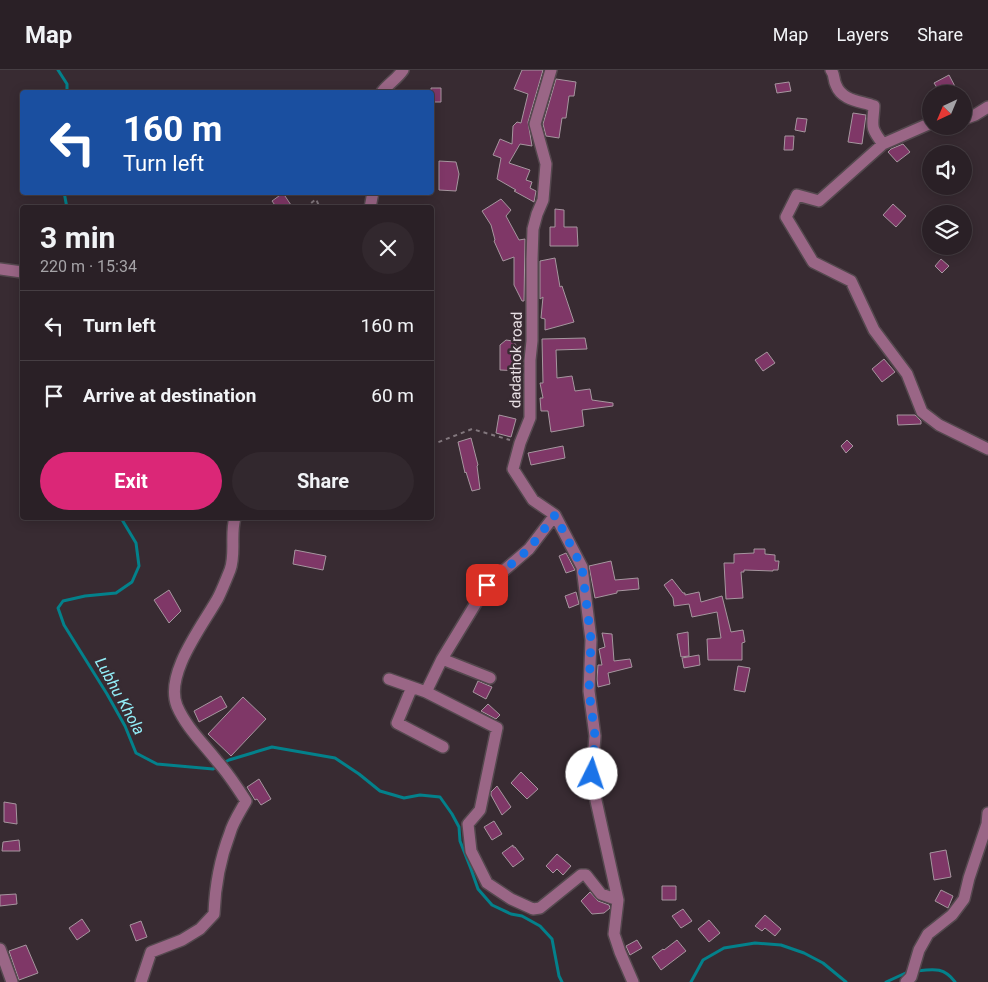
<!DOCTYPE html>
<html lang="en">
<head>
<meta charset="utf-8">
<style>
  body { margin:0; font-family:Roboto,sans-serif; background:#32282e; color:#f1f3f6; height:100vh; display:flex; flex-direction:column; font-size:19px; white-space:nowrap }
  * { box-sizing:border-box; margin:0 }
  p { font-size:16px; color:#a5a3a7 }
  .icon { flex:none; width:28px; height:28px; fill:none; stroke:currentColor; stroke-width:2; stroke-linecap:round; stroke-linejoin:round }
  .map { position:relative; flex:1; overflow:hidden }
  .sheet { position:absolute; left:20px; top:135px; width:414px; height:315px; display:flex; flex-direction:column; background:#2a2026; border-radius:5px; box-shadow:0 2px 12px #0003,0 0 0 1px #463e43 }
  .sheet>* { flex:none }
  .banner { position:absolute; left:20px; top:20px; width:414px; height:105px; border-radius:5px; box-shadow:0 2px 12px #0003,0 0 0 1px #463e43; background:#1a4fa0; color:#fff; overflow:hidden }
  .needle { width:32px; rotate:224deg }
  .tools { position:absolute; left:922px; top:15px; display:grid; gap:10px }
  .tools a { display:grid; place-items:center; width:50px; height:50px; border-radius:50%; background:#2a2026; box-shadow:0 2px 12px #0003,0 0 0 1px #463e43; font-size:25px }
  .pin { position:absolute; display:grid; place-items:center; width:42px; height:42px; color:#fff; margin:-21px; border-radius:10px; box-shadow:0 2px 8px #0006 }
  .me { position:absolute; width:55px; margin:-28px; rotate:4deg; stroke-linejoin:round; filter:drop-shadow(0 0 4px #0008) }
  .turn { display:flex; align-items:center; gap:18px; height:105px; padding:0 20px; font-size:22px }
  .turn .icon { width:65px; height:65px; stroke-width:2.5 }
  .turn b { display:block; font-size:35px; line-height:42px }
  .round { display:grid; place-items:center; flex:none; width:52px; height:52px; border-radius:26px; background:#32282e }
  .head { display:flex; align-items:center; justify-content:space-between; height:85px; padding:0 20px }
  h1 { font-size:30px; font-weight:700; line-height:38px }
  .action { display:flex; gap:10px; margin-top:auto; padding:10px 20px }
  .action a { flex:1; height:58px; border-radius:30px; background:#db2777; color:#fff; font-size:20px; font-weight:700; line-height:58px; text-align:center }
  .action a+a { background:#32282e; color:#f1f3f6 }
  ul { padding:0; list-style:none }
  li { display:flex; align-items:center; gap:15px; height:70px; padding:0 20px; border-top:1px solid #463e43 }
  li div { flex:1 }
  li b { display:block; font-size:19px }
  li em { font-style:normal }
  header { display:flex; align-items:center; gap:30px; box-sizing:border-box; height:70px; padding:0 25px; background:#2a2026; border-bottom:1px solid #463e43 }
  header strong { font-size:24px }
  nav { display:flex; gap:28px; margin-inline-start:auto; font-size:18px }
  .map>svg:first-child { display:block }
  .lines { fill:none; stroke-linecap:round; stroke-linejoin:round }
  .stream { stroke:#03818b; stroke-width:3 }
  .building { fill:#7f3767; stroke:#a6969f }
  .minor-casing { stroke:#54484e; stroke-width:14 }
  .path { stroke:#82777d; stroke-width:2; stroke-dasharray:4 4; stroke-linecap:butt }
  .minor { stroke:#9a6686; stroke-width:11 }
  .route { stroke:#1a73e8; stroke-width:9; stroke-dasharray:0 16.2 }
  .labels { text-anchor:middle; dominant-baseline:central; stroke-width:5; stroke-linejoin:round; paint-order:stroke }
  .street-label { font-size:15px; fill:#e8dfe4; stroke:#382b32 }
  .water-label { font-size:16px; font-style:italic; fill:#93eef8; stroke:#382b32 }
</style>
</head>
<body>
<header>
<strong>Map</strong>
<nav><a>Map</a><a>Layers</a><a>Share</a></nav>
</header>
<div class="map">
<svg width="988" height="912" viewBox="0 0 988 912">
  <rect width="100%" height="100%" fill="#382b32"/>
  <g class="lines">
    <!-- stream -->
    <path class="stream" d="M58 0 67 14V22
      M64 122 67 138
      M121 448 136 473 139 496 132 512 116 523 85 526 63 531 58 538 64 555 107 624 125 656 136 683 157 694 213 699 218 696
      M223 693 229 690 272 677 335 688 359 704 380 721 404 728 420 725 440 727 452 744 459 757 460 771 471 799 478 819 492 835 511 844 522 846 540 856 552 869 559 906 562 912
      M916 901C934 899 944 897 955 912
      M691 912 703 890 724 878 755 873 781 875 804 883 823 893 846 912
      M886 912 910 901"/>
  </g>
  <!-- building -->
  <path class="building" d="M522 0H543L528 52 532 76 520 74 509 93 530 100 526 110 532 112 530 118 536 121 534 132 514 121 516 120 497 109 501 88 493 85 500 69 512 74 513 56 517 52 521 53 528 24 514 19Z
    M949 5 959 24H941L934 13Z
    M556 9 576 12 574 26H569L566 48H562L559 68 546 66 543 54Z
    M789 12 791 21 777 23 775 14Z
    M431 18H441V32H431Z
    M853 43 866 45 862 74 848 72Z
    M797 48 807 49 805 62 795 60Z
    M785 66H794L793 80H784Z
    M903 74 910 82 897 92 888 82 891 79Z
    M439 91 456 92 459 104 456 121 439 120Z
    M283 123 293 138H277L272 131Z
    M501 129 511 140 506 146 519 170 525 169 524 231H522L514 215V187L503 191 494 171 495 170 491 155 482 141Z
    M893 134 906 146 896 157 883 145Z
    M555 139 564 140V157H577L578 176H550V157H555Z
    M555 188 560 217 562 216 574 252 545 260V249L541 248 543 227 540 229V191Z
    M941 189 949 196 942 203 935 196Z
    M585 268 587 279 556 280 557 308 572 306 575 321 590 319 592 330 613 333V336L582 340 584 356 551 362 548 341H541L540 328H543L540 313H543L542 269Z
    M506 270 513 271 516 275V290L522 291V301L500 300V275Z
    M767 282 775 293 763 301 755 290Z
    M884 289 895 302 882 312 872 299Z
    M499 345 516 349 511 367 496 363Z
    M897 345H915L921 351V354L898 355Z
    M471 368 478 395 477 396 480 419 472 421 466 402 465 403 458 372Z
    M847 370 853 376 846 383 841 376Z
    M563 376 565 388 531 395 528 383Z
    M754 479H765V484L775 485V491H779L778 500H773V501L744 500V502H741L743 528 726 529 724 493H734V484L754 483Z
    M295 480 326 486 323 500 293 494Z
    M566 483 575 500 566 503 559 486Z
    M611 491 615 510 638 508 639 519 617 521V523L595 528 589 496Z
    M672 509 683 523H685V525L699 522 701 532 722 526 731 562 743 560 745 572 742 573V590H708L707 569 721 568 717 542 692 547 689 534 674 536 673 528 664 515Z
    M169 520 181 541 169 553 154 530Z
    M576 522 579 534 569 538 565 526Z
    M688 562 689 586 681 587 677 564Z
    M602 563 612 564 614 591 630 589 632 597 608 603 610 614 598 617 597 609 598 595H602L599 579 605 577Z
    M699 585 700 595 684 598 682 588Z
    M738 596 750 598 745 622 734 620Z
    M478 611 492 617 486 629 473 622Z
    M221 626 227 637 199 652 194 641Z
    M243 627 266 649 231 686 208 664Z
    M488 634 500 645 496 649 481 641Z
    M521 702 538 719 527 729 511 713Z
    M259 709 271 729 261 735 257 729 255 730 247 717Z
    M497 716 511 737 502 745 491 725V722Z
    M4 732 16 734 17 754 4 752Z
    M494 751 502 764 492 770 484 757Z
    M19 770 20 781H2L3 772Z
    M513 775V777H515L524 789 513 797 502 783Z
    M946 780 951 807 934 810 930 783Z
    M557 784 571 796 563 805 557 799 553 803 546 796Z
    M662 816H676V830H662Z
    M941 820 953 826 948 838 935 831Z
    M590 822 598 831 609 835 610 838 604 843 592 844 581 831Z
    M16 824 17 834 0 836V825Z
    M683 839 692 851 681 858 672 846Z
    M765 845 781 859 775 866 765 858 762 861 755 856Z
    M82 849 90 861 77 870 69 858Z
    M709 850 720 863 709 872 698 859Z
    M141 851 147 867 136 871 130 855Z
    M637 870 642 878 630 885 626 876Z
    M677 870 686 881 661 900 652 887 663 879 664 880Z
    M26 875 38 903 19 910 9 881Z"/>
  <g class="lines">
    <!-- minor casing -->
    <g class="minor-casing">
      <path id="minor" d="M551 0 535 54 546 94 543 130 537 144 533 159 532 189V271L530 290V348L520 373 513 399 533 430 555 445 582 497 591 570 589 621 595 666 592 704 593 717 618 830 614 864 620 882 633 912
        M831 0C835 5 833 9 836 15 842 31 861 31 874 36 873 56 869 56 883 74
        M382 22C388 14 397 9 403 0
        M964 49 975 45 988 37
        M931 53 883 74 819 131 797 125 786 147 813 192 851 211 874 260 907 304 922 342 939 355 988 379
        M370 138 373 122
        M0 199 22 202
        M442 589 490 608
        M389 609 426 622 497 658 480 740 468 754 471 781 487 813 511 829 533 839 540 838 581 805H586L601 824 618 830
        M412 617 397 653 443 677
        M426 622 442 589 487 515 529 479 555 445
        M0 879 12 912
        M141 912 151 882 182 870 200 859 214 844C215 817 220 789 230 763 233 752 240 742 246 731 237 717 228 703 217 691 203 673 186 657 177 636 164 604 203 555 218 528 222 520 226 510 230 500 236 484 230 464 235 448
        M906 912 911 907 919 880 928 864 952 845 964 829 969 808 987 754 988 743"/>
    </g>
    <!-- path -->
    <path class="path" d="M305 138 316 129 320 138
      M431 375 472 359 510 370"/>
    <!-- minor -->
    <use href="#minor" class="minor"/>
  </g>
  <g class="lines">
    <!-- route -->
    <path class="route" d="M487 515 529 479 555 445 582 497 591 570 589 621 595 666 592 704"/>
  </g>
  <g class="labels">
    <!-- street labels -->
    <g class="street-label">
      <text transform="translate(516 290) rotate(-89)">dadathok road</text>
    </g>
    <!-- water labels -->
    <g class="water-label">
      <text transform="translate(120 626) rotate(61)">Lubhu Khola</text>
    </g>
  </g>
</svg>
<div class="tools">
<a><svg class="needle" viewBox="-14 -14 28 28"><path d="M0-13l5 13h-10z" fill="#e53935"/><path d="M0 13l5-13h-10z" fill="#a5a3a7"/></svg></a>
<a><svg class="icon" aria-label="sound" viewBox="0 0 24 24"><path d="M4 9h4l5-4v14l-5-4H4zM17 9q2 3 0 6"/></svg></a>
<a><svg class="icon" aria-label="layers" viewBox="0 0 24 24"><path d="M12 4l9 5-9 5-9-5zM3 14l9 5 9-5"/></svg></a>
</div>
<div class="pin" style="left:487px;top:515px;background:#d93025"><svg class="icon" aria-label="arrive" viewBox="0 0 24 24"><path d="M6 21V4h12l-3 4 3 4H6"/></svg></div>
<svg class="me" style="left:592px;top:704px" viewBox="-20 -20 40 40"><circle r="19" fill="#fff"/><path d="M0-13L10 11 0 6-10 11z" fill="#1a73e8"/></svg>
<div class="banner">
<div class="turn"><svg class="icon" aria-label="left" viewBox="0 0 24 24"><path d="M17 20v-9H6M10 6l-5 5 5 5"/></svg><div><b>160 m</b>Turn left</div></div>
</div>
<section class="sheet">
<div class="head"><div><h1>3 min</h1><p>220 m · 15:34</p></div><a class="round"><svg class="icon" aria-label="close" viewBox="0 0 24 24"><path d="M6 6l12 12M18 6L6 18"/></svg></a></div>
<ul>
<li><svg class="icon" aria-label="left" viewBox="0 0 24 24"><path d="M17 20v-9H6M10 6l-5 5 5 5"/></svg><div><b>Turn left</b></div><em>160 m</em></li>
<li><svg class="icon" aria-label="arrive" viewBox="0 0 24 24"><path d="M6 21V4h12l-3 4 3 4H6"/></svg><div><b>Arrive at destination</b></div><em>60 m</em></li>
</ul>
<div class="action"><a>Exit</a><a>Share</a></div>
</section>
</div>
</body>
</html>
